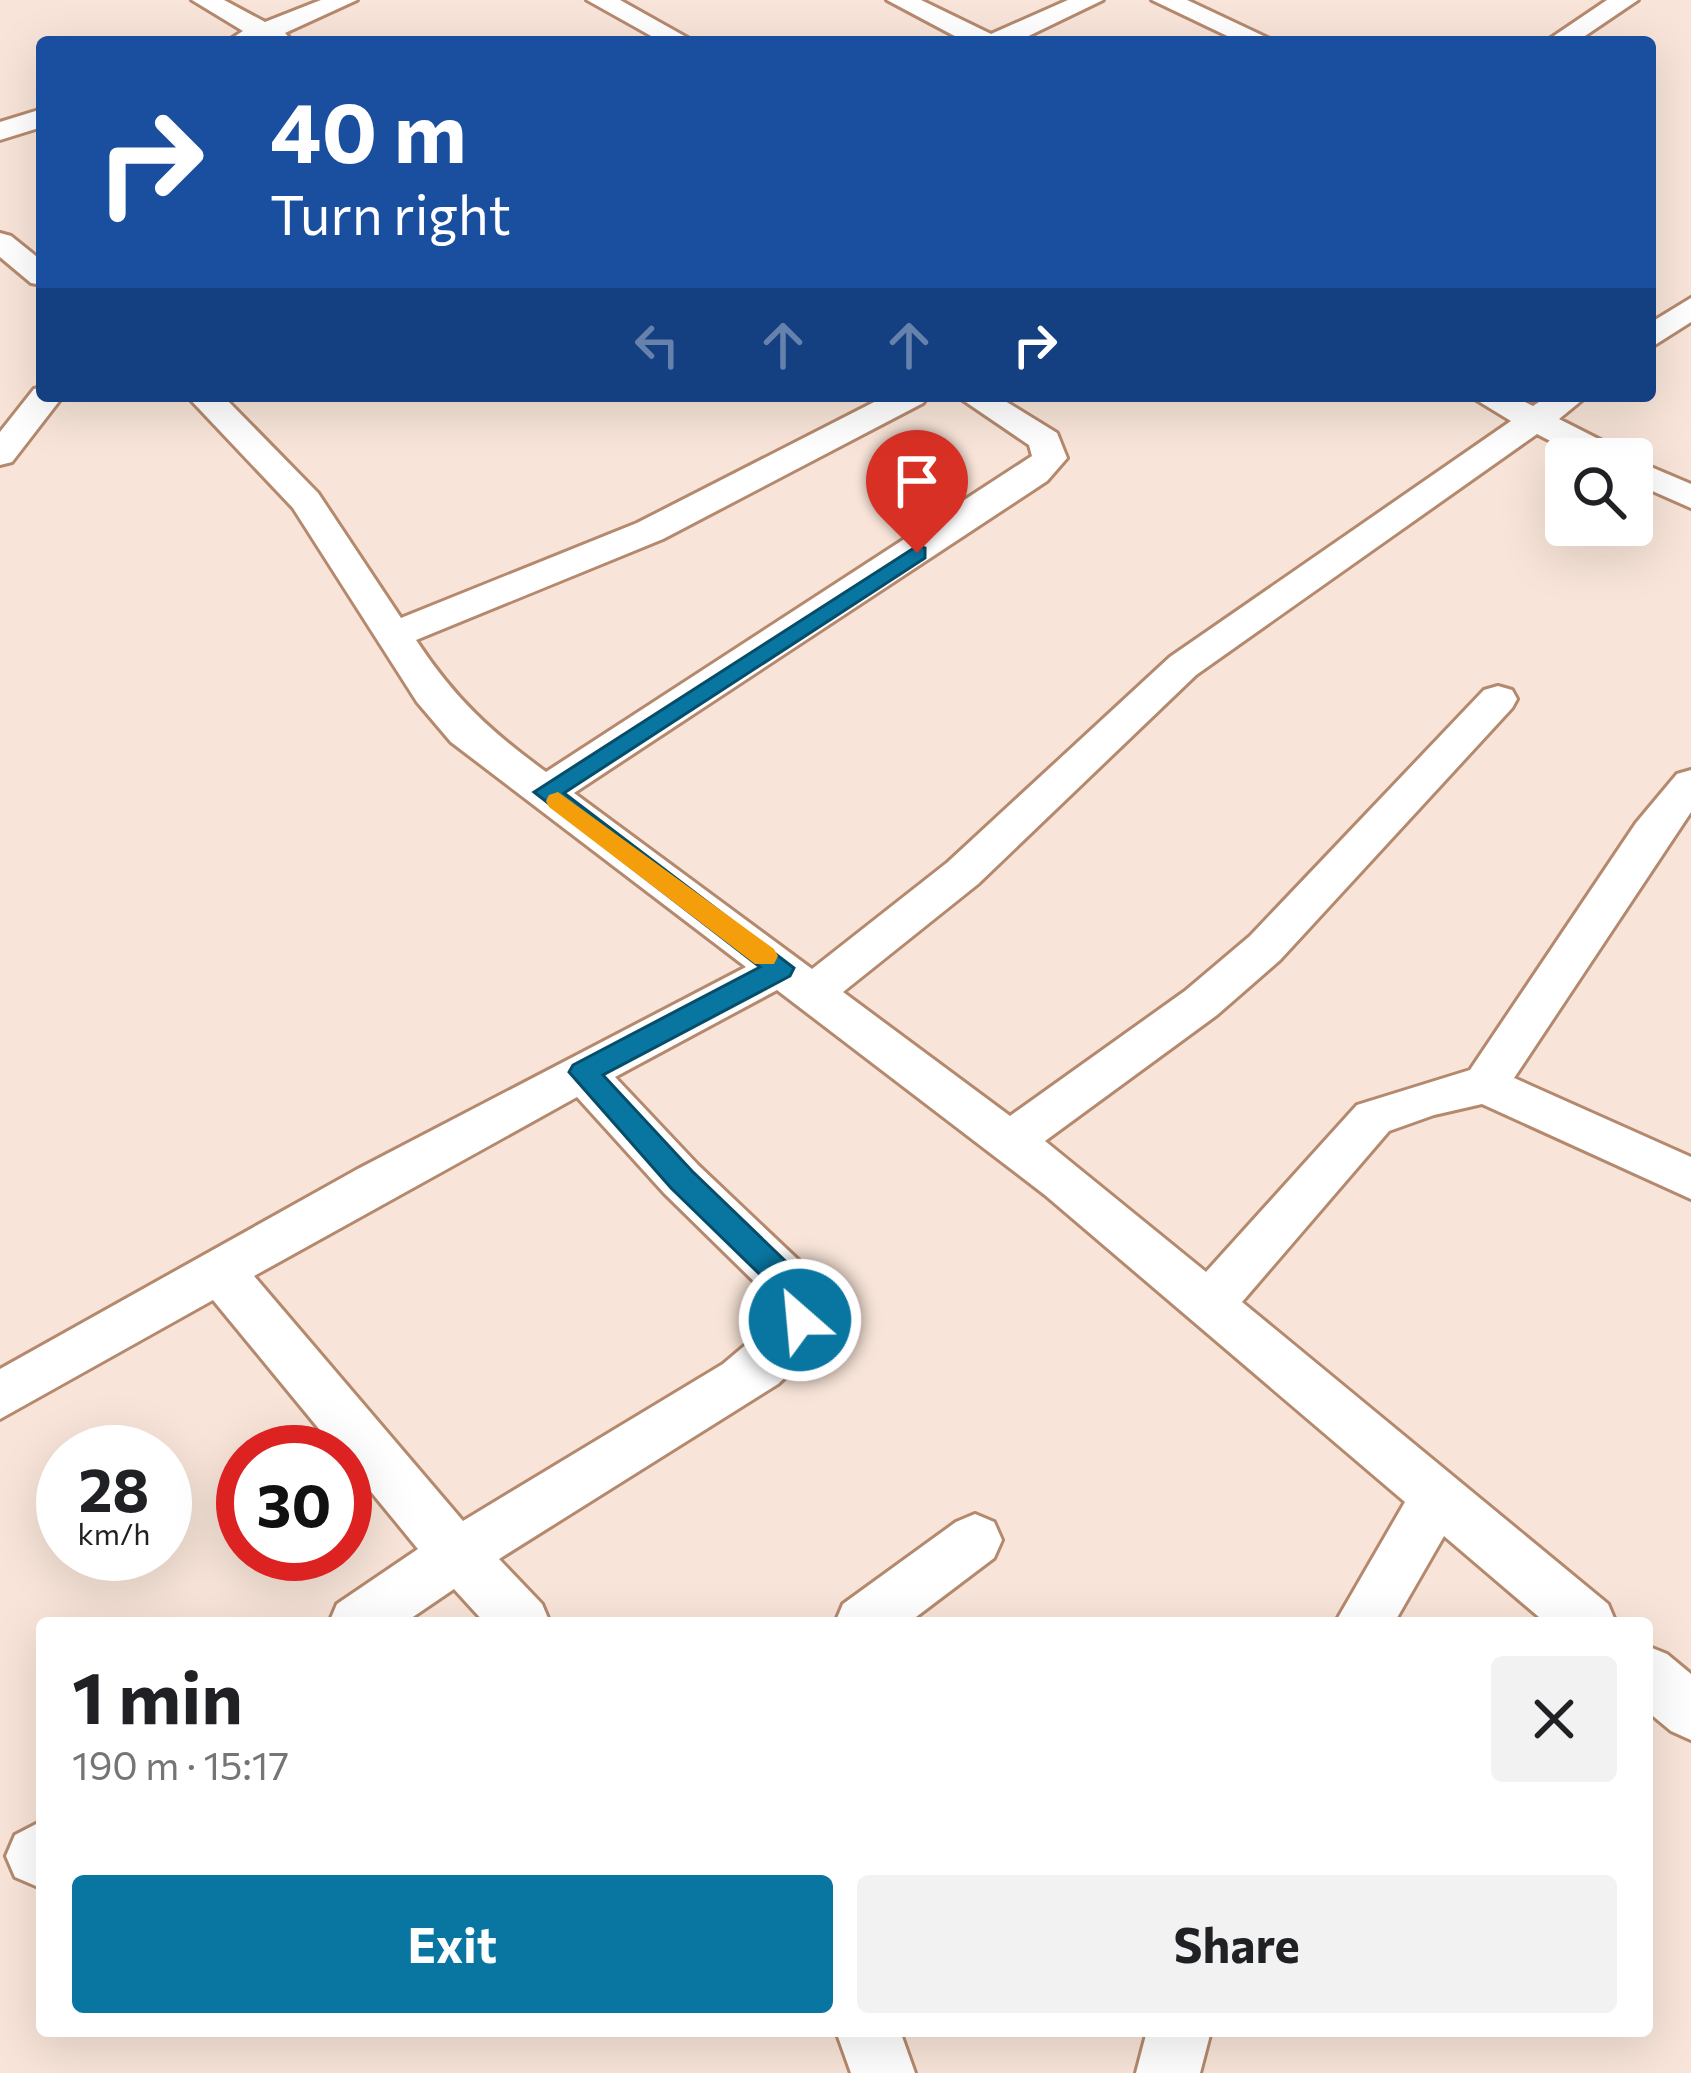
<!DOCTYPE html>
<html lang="en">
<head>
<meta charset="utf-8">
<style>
  body { margin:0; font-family:Commissioner,sans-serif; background:#f2f2f2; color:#202124; height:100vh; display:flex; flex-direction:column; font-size:45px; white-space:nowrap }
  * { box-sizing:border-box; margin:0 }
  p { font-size:39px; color:#757577 }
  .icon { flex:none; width:66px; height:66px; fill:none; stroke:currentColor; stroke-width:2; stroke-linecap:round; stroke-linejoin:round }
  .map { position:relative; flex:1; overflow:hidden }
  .sheet { position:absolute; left:36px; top:1617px; width:1617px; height:420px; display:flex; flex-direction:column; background:#fff; border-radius:12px; box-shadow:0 12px 48px #0002 }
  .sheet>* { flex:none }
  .banner { position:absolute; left:36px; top:36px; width:1620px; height:366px; border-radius:12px; box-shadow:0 12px 48px #0002; background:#1a4fa0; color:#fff; overflow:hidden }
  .fabs { position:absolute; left:1545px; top:438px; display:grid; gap:24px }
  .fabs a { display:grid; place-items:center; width:108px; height:108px; border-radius:12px; background:#fff; box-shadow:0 12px 48px #0002; font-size:60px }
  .speed { position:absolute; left:36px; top:1425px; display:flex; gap:24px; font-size:60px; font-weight:700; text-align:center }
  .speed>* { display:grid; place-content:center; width:156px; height:156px; border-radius:50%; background:#fff; box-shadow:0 12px 48px #0002; line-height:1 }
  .speed small { font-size:30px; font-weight:400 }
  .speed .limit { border:18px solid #d22; background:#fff; color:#111 }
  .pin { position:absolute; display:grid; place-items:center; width:102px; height:102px; color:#fff; margin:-123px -51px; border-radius:50% 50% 50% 0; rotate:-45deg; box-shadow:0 0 12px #0007 }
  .pin .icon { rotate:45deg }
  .me { position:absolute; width:132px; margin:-66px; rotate:333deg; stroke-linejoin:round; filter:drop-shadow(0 0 9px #0008) }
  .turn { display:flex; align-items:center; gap:42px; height:252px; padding:0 36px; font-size:54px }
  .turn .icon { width:156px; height:156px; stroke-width:2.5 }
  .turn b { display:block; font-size:84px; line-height:102px }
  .lanes { display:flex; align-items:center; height:114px; padding:0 36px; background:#0003; justify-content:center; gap:60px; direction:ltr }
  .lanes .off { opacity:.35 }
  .round { display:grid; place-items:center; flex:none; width:126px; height:126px; border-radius:12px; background:#f2f2f2 }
  .summary { display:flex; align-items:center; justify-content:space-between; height:204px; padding:0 36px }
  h1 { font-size:72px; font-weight:700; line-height:90px }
  .cta { display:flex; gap:24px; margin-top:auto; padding:24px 36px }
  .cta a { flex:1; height:138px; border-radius:12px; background:#0976a1; color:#fff; font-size:48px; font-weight:700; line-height:138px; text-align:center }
  .cta a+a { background:#f2f2f2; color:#202124 }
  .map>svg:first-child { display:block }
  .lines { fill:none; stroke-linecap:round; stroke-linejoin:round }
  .minor-casing { stroke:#b5896d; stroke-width:6 }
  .minor { fill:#fff; fill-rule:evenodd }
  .route { fill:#0976a1; stroke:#064d69; stroke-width:3 }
  .slow { fill:#f59e0b }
</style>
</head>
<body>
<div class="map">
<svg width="1691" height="2073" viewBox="0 0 1691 2073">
  <rect width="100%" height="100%" fill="#f8e4d8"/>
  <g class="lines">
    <!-- minor casing -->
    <g class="minor-casing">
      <path id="minor" d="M192 0H224L265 22 321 0H357L285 33 293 42H226L243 31Z
        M587 0H620L695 42H662Z
        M887 0H921L991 34 1068 0H1103L1016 42H966Z
        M1152 0H1187L1276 42H1240Z
        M1607 0H1638L1576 42H1545Z
        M42 109V127L0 140V122Z
        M0 233 11 236 42 261V285L31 283 0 257Z
        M1691 298V322L1650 348V323Z
        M42 387V396H63L12 462 0 465V432L34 389Z
        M187 396H223L318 493 401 618 637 523 886 396H928L923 403 663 539 416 640C455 699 490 731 546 772L1032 456 1029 445 957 396H997L1057 433 1067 458 1047 481 574 793 812 969 948 862 1170 657 1511 421 1470 396H1513L1533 406 1548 396H1587L1559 419 1624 452 1629 459H1585L1537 434 1196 675 978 884 843 992 1010 1116 1185 991 1250 936 1484 690 1498 686 1512 690 1517 699 1512 708 1280 960 1217 1015 1045 1141 1206 1272 1357 1105 1470 1070 1636 823 1677 774 1691 770V812L1514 1078 1691 1157V1199L1482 1104 1434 1115 1389 1131 1242 1302 1608 1604 1616 1623H1546L1444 1536 1394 1623H1335L1405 1502 1045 1195 777 990 615 1077 698 1165 812 1273 824 1301V1327L809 1355 778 1384 499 1559 542 1604 550 1623H485L454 1589 404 1623H329L337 1604 418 1549 345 1460V1452H338L213 1300 0 1419V1369L356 1170 746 967 451 742 417 702 293 508ZM577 1097 664 1193 774 1301 775 1320 723 1364 463 1521 254 1276Z
        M1630 459H1632L1691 484V508L1632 482Z
        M975 1514 994 1522 1002 1540 994 1558 908 1623H835L843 1604 956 1522Z
        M1647 1646 1667 1654 1691 1674V1740L1671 1731 1647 1711Z
        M42 1821V1884L36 1886 15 1877 6 1856 15 1835Z
        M836 2031H900L915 2073H851Z
        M1147 2031H1211L1200 2073H1136Z"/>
    </g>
    <!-- minor -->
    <use href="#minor" class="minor"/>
  </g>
  <!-- route -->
  <path class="route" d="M917 546 925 548V558L564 793 794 968 790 976 603 1075 692 1171 804 1279 818 1304 811 1329 800 1333 789 1329 783 1297 671 1188 569 1072 573 1065 760 967 534 792Z"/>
  <!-- slow -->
  <path class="slow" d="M558 792 774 949 778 956 774 964H755L549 807 546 801 549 795Z"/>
</svg>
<div class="fabs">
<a><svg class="icon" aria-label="search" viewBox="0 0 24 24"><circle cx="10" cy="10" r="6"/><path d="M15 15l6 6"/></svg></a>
</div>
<div class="speed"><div>28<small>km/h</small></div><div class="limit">30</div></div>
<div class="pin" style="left:917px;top:553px;background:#d93025"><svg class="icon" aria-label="arrive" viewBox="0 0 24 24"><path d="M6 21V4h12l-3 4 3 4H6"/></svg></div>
<svg class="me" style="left:800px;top:1320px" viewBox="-20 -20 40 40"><circle r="17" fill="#0976a1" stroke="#fff" stroke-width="3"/><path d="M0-11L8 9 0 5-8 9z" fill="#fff"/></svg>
<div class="banner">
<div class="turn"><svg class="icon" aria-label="right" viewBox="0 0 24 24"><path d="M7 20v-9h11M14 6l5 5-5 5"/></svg><div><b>40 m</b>Turn right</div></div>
<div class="lanes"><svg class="icon off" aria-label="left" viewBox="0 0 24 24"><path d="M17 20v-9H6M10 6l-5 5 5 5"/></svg><svg class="icon off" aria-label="ahead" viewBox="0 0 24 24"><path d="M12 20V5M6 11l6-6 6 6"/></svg><svg class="icon off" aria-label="ahead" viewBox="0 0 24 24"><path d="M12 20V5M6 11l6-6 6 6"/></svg><svg class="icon" aria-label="right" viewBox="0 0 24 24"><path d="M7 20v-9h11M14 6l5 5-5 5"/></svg></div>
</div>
<section class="sheet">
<div class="summary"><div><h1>1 min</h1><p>190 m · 15:17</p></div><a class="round"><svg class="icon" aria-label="close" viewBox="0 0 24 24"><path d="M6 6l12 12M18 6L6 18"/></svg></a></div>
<div class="cta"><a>Exit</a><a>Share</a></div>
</section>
</div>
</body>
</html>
